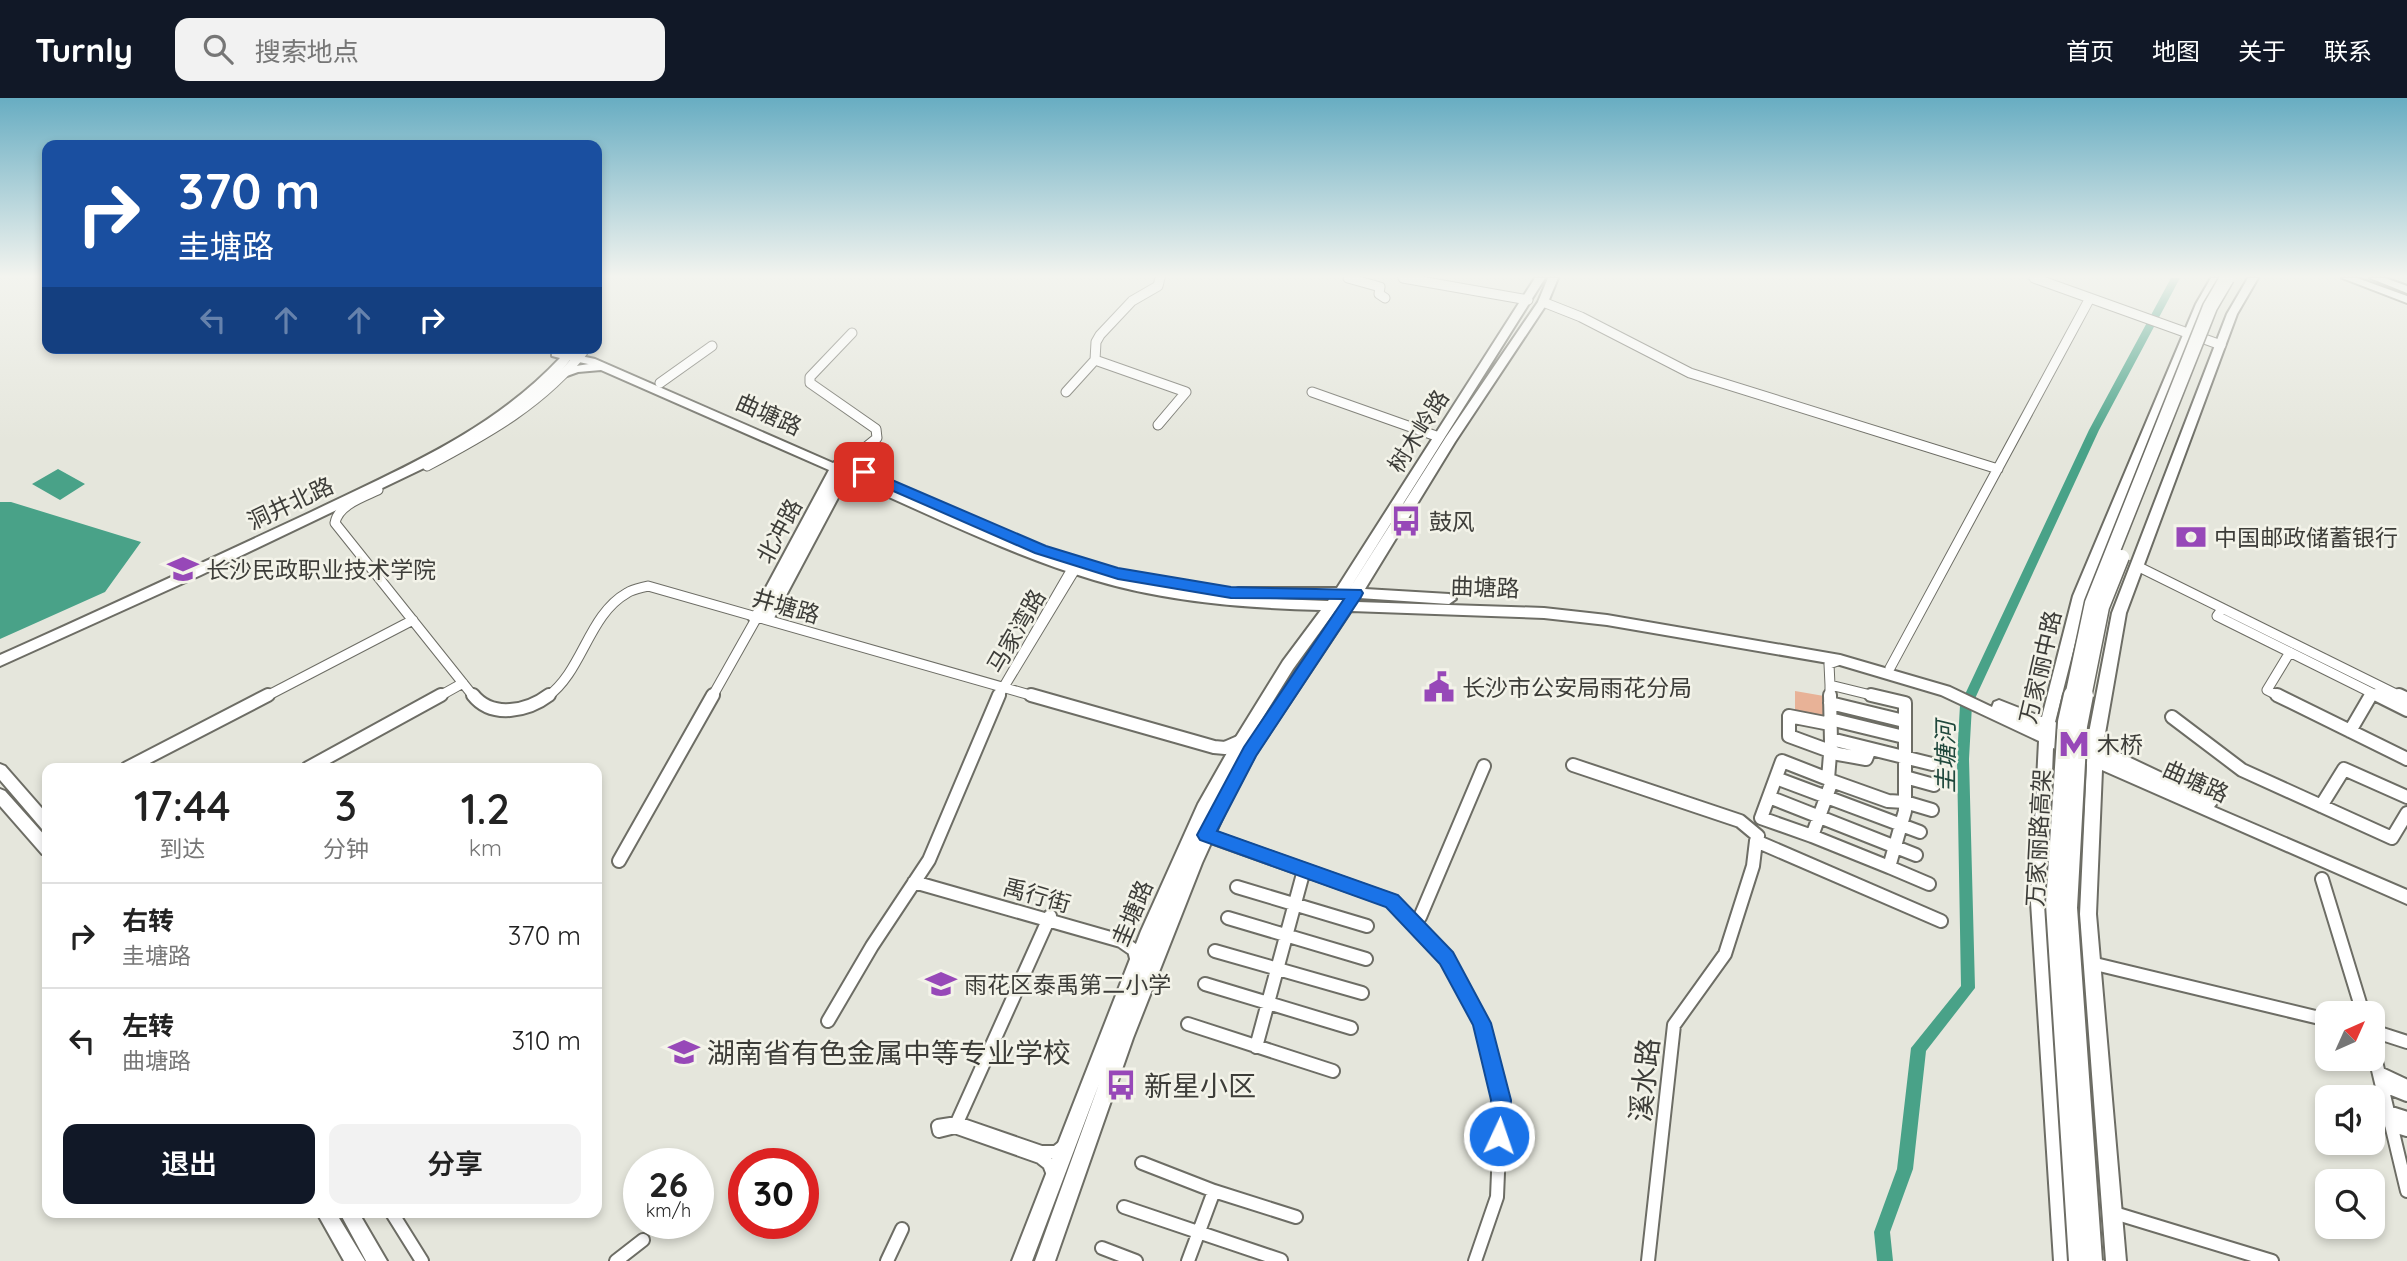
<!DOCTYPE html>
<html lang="zh">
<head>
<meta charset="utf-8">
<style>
  body { margin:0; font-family:Quicksand,"Noto Sans SC",sans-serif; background:#f2f2f2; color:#222; height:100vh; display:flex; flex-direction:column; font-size:26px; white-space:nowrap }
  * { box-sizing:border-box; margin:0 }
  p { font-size:23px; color:#767676 }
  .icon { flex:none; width:38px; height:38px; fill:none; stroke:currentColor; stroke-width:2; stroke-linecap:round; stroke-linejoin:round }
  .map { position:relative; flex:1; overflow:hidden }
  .details { position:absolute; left:42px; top:665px; width:560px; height:455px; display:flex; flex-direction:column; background:#fff; border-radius:14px; box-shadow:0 4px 10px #0003 }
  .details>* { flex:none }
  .top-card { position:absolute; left:42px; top:42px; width:560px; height:214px; border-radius:14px; box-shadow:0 4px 10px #0003; background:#1a4fa0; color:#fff; overflow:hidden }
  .needle { width:46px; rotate:45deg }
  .tools { position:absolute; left:2315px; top:903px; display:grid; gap:14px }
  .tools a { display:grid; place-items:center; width:70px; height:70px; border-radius:14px; background:#fff; box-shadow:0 4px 10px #0003; font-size:35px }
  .speed { position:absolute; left:623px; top:1050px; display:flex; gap:14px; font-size:35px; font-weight:700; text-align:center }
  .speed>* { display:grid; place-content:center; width:91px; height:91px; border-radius:50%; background:#fff; box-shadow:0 4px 10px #0003; line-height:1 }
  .speed small { font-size:18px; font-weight:400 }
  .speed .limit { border:10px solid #d22; background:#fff; color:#111 }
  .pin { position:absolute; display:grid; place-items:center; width:60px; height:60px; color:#fff; margin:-30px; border-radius:14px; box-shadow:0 4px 10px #0006 }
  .me { position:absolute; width:77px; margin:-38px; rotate:3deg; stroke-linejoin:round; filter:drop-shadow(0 0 5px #0008) }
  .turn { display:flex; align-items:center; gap:24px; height:147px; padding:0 21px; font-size:32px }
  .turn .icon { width:91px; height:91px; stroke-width:2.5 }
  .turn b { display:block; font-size:49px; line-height:60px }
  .lanes { display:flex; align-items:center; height:66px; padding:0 21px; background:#0003; justify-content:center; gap:35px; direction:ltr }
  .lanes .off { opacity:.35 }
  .eta { display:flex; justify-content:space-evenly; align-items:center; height:119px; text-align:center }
  .eta b { font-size:42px; font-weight:600; line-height:49px }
  .button { display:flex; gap:14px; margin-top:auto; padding:14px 21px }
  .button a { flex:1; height:80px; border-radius:14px; background:#111827; color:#fff; font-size:28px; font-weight:600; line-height:80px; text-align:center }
  .button a+a { background:#f2f2f2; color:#222 }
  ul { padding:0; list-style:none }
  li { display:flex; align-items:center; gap:21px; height:105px; padding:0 21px; border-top:2px solid #e0e0e0 }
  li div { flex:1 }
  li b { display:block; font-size:26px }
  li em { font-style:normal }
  header { display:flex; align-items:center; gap:42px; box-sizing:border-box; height:98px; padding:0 35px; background:#111827; color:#fff }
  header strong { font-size:33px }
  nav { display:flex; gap:38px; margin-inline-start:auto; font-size:24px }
  .search { width:490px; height:63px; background:#f2f2f2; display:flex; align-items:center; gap:18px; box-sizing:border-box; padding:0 24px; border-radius:14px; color:#767676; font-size:26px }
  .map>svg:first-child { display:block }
  .green { fill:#e8b297 }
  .water { fill:#49a288 }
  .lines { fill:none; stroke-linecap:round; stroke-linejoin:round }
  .river { fill:#49a288; fill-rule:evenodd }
  .minor-far1-casing { stroke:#6d6d65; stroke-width:11 }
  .minor-casing { stroke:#6d6d65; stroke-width:16 }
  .major-casing { stroke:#6d6d65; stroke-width:4 }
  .minor-far1 { stroke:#fff; stroke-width:9 }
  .minor { stroke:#fff; stroke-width:12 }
  .major { fill:#fff; fill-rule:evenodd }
  .highway-bridge-far1-casing { stroke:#6d6d65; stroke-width:17; stroke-linecap:butt }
  .highway-bridge-casing { stroke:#6d6d65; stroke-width:22; stroke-linecap:butt }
  .highway-bridge-far1 { stroke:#fff; stroke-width:14 }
  .highway-bridge { stroke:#fff; stroke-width:18 }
  .route { fill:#1a73e8; stroke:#114b97; stroke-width:2 }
  .labels { text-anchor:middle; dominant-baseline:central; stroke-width:5; stroke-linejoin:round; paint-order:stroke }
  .street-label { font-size:23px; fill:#3d3d39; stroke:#f3f3e9 }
  .poi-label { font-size:23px; fill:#3d3d39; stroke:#f3f3e9; text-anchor:start }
  .water-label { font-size:24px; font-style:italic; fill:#20483c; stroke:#f3f3e9 }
  .near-poi-label { font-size:28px; fill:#3d3d39; stroke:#f3f3e9; text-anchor:start }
  .near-street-label { font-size:28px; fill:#3d3d39; stroke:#f3f3e9 }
</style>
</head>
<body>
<header>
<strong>Turnly</strong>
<div class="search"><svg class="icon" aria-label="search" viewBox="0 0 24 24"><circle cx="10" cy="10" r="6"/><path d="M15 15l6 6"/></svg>搜索地点</div>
<nav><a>首页</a><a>地图</a><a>关于</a><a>联系</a></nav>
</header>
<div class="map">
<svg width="2407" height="1163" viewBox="0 0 2407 1163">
  <rect width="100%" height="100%" fill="#e5e6dc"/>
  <!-- green -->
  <path class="green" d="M1795 593 1824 598 1825 621 1795 615Z"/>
  <!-- water -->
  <path class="water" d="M58 371 85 386 60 402 32 386Z
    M0 404H11L141 444 105 494 0 541Z"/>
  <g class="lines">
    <!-- river -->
    <path class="river" d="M2171 180H2180L2099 332 1972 607 1969 661 1975 890 1926 953 1913 1071 1890 1134 1893 1163H1877L1874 1134 1897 1071 1911 950 1961 888 1957 661 1960 607 2089 332Z"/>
    <!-- minor-far1 casing -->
    <g class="minor-far1-casing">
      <path id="minor-far1" d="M1348 180 1380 189 1379 196 1385 200
        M1403 180 1528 202
        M2034 180 2221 247
        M1543 204 1581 219 1690 275 1998 371
        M1095 262 1186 294 1158 327
        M660 285 712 248
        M1066 294 1095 262 1096 244 1100 237 1132 203 1158 188 1160 180
        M1312 294 1439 339
        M845 366 877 340 876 331 810 285V279L852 235
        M427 368C487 336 544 305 586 250
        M378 392C363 399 338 407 335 425L474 599
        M1076 464 999 597 1079 465
        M2137 468 2402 599
        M2222 511 2217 518 2380 599
        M1890 570 2090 200
        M1830 587 1879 599
        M1830 587V599
        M1830 587 1829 566 1840 562
        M265 599 413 522
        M438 599 463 585
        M547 599C583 573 588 517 627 495 633 491 641 490 648 488L1037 599
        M712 599 756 521
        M2281 599 2267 592 2290 554
        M2370 599 2372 595"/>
    </g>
    <!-- minor casing -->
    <g class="minor-casing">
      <path id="minor" d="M473 597C492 621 528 613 549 597
        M1031 597 1214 649 1225 650 1241 643
        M1830 597 1831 644 1828 681 1832 683 1812 738 1889 769 1905 713V605L1871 597
        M2277 597 2407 661
        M2377 597 2407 612
        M2399 597 2407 601
        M1830 605 1904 623
        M2172 619 2242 672 2392 740 2407 715
        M1830 621 1904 639
        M1830 626 1789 618V638L1838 656 1866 661 1870 651
        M2350 633 2371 597
        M1831 641 1932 666
        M1573 667 1740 723 1758 738 1756 743 1941 823
        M127 670 268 597
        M308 670 441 597
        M1905 679 1934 687
        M1776 680 1920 734
        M1832 683 1888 703 1905 704 1932 712
        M1769 699 1916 757
        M2321 708 2344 671 2407 699
        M1206 737 1392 803 1446 860 1482 925 1501 1002 1497 1099 1475 1163
        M1812 738 1761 720 1782 663 1828 681
        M619 763 713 597
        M1889 769 1929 786
        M2322 781 2363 915
        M914 784 1121 843 1134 852 1137 864
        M1237 789 1367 828
        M1228 820 1366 861
        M1412 824 1420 819 1484 668
        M1215 853 1362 895
        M2091 865 2328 922
        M1205 886 1351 930
        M828 923 872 848 929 762 999 597
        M1188 926 1333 973
        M2373 933 2407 944
        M1256 949 1304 772
        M2373 951 2407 1093
        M2379 975 2407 988
        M2382 987 2407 997
        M2388 1014 2407 1020
        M2391 1027 2407 1032
        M955 1029 1050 818
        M1142 1065 1214 1093 1296 1119
        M1054 1079 1049 1066 1040 1059 955 1029 939 1033 938 1028 957 1025 1041 1054H1056L1065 1047
        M1124 1109 1281 1162
        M2111 1114 2272 1163
        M392 1115 422 1163
        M1102 1150 1136 1163
        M616 1163 643 1142
        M887 1163 902 1131
        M1188 1163 1214 1093
        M1648 1163 1674 927 1725 856 1753 768 1756 743"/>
    </g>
    <!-- major casing -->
    <g class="major-casing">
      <path id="major" d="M1535 180H1545L1350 490 1446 339 1538 204 1548 180H1558L1548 204 1455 344 1365 491 1449 496 1456 501 1449 506 1359 500 1357 504 1544 510 1607 517 1840 557 1950 589 1992 609 1994 604 1999 602 2042 619 2073 498 2196 206 2211 180H2221L2206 206 2087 498 2055 624 2088 640 2112 515 2227 216 2248 180H2258L2237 216 2126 515 2103 647 2215 700 2218 704 2214 709 2407 792V806L2102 672 2096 816 2126 1163H2106L2080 816 2087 666 2053 650 2047 804 2074 1163H2054L2031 804 2039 643 1941 597 1840 567 1607 527 1544 520 1351 513 1255 657 1226 712 1202 765 1133 940 1055 1163H1035L1099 986 1032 1163H1012L1141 833 1198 706 1236 639 1283 563 1321 512C1246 510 1167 504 1094 482 1010 457 929 416 848 381L773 522 768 524 763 521 756 526 751 525 749 521 829 372 601 272 578 274 550 284 521 310 489 333 422 371 201 477 0 568V557C103 511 206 463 309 415 398 372 491 334 560 260L552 258V254H565L572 251 578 254 576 257 595 261 833 365 839 361 845 365H853L855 368 852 373C934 408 1015 450 1101 474 1144 487 1188 491 1233 497V492L1238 490H1337ZM570 262 588 266H589L576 268 561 273ZM1252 500H1330L1328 503ZM1335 513H1337L1247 645 1293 571Z
        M2342 180H2357L2407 198V205Z
        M2370 180H2385L2407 188V195Z
        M0 666 5 668 47 716V732L42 731 0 682Z
        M0 691 5 693 47 740V757L42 756 0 708Z
        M317 1115H336L365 1163H344Z
        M340 1115H359L387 1163H366Z"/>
    </g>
    <!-- minor-far1 -->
    <use href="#minor-far1" class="minor-far1"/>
    <!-- minor -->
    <use href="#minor" class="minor"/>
    <!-- major -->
    <use href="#major" class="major"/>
    <!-- highway-bridge-far1 casing -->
    <g class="highway-bridge-far1-casing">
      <path id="highway-bridge-far1" d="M2072 599 2092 505 2210 209 2227 180
        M2084 599 2102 509 2122 459"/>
    </g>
    <!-- highway-bridge casing -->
    <g class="highway-bridge-casing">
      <path id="highway-bridge" d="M2073 597 2067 624 2055 806 2078 1163
        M2084 597 2078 628 2068 810 2093 1163"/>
    </g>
    <!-- highway-bridge-far1 -->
    <use href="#highway-bridge-far1" class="highway-bridge-far1"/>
    <!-- highway-bridge -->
    <use href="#highway-bridge" class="highway-bridge"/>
  </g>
  <!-- sky -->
  <linearGradient id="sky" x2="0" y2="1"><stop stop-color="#68adc2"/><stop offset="0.52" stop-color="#f3f4ef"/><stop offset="1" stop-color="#f3f4ef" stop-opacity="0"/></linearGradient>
  <rect width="2407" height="343" fill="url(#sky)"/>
  <!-- route -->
  <path class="route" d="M864 370 1046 448 1118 470 1231 489 1361 492 1363 495 1361 499 1256 658 1217 733 1398 797 1453 854 1491 925 1511 1002 1510 1038 1507 1045 1499 1048 1492 1045 1489 1038 1491 1002 1473 927 1440 866 1386 809 1200 742 1197 737 1244 649 1344 501 1231 500 1118 481 1035 455 859 378V371Z"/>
  <!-- icons -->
  <defs>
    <g id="bus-bare" transform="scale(2.415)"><path d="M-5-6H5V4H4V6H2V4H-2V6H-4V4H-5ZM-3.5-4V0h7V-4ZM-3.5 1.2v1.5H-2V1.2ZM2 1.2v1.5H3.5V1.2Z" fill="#9748b8" stroke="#f3f3e9" stroke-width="2.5" paint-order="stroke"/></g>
    <g id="bank-bare" transform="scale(2.415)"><path d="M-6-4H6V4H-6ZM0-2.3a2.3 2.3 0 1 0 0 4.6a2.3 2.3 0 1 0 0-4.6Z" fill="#9748b8" stroke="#f3f3e9" stroke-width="2.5" paint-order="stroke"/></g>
    <g id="university-bare" transform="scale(2.415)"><path d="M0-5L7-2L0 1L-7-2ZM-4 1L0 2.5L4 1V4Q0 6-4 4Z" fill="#9748b8" stroke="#f3f3e9" stroke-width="2.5" paint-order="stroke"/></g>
    <g id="civic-bare" transform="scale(2.415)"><path d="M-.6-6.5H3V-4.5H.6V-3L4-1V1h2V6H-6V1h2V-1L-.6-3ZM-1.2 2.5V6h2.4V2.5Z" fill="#9748b8" stroke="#f3f3e9" stroke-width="2.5" paint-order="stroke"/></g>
    <g id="metro-bare" transform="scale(2.415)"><path d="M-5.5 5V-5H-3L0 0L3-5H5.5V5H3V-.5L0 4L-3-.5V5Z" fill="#9748b8" stroke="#f3f3e9" stroke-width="2.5" paint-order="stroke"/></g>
    <g id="school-bare" transform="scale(2.415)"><path d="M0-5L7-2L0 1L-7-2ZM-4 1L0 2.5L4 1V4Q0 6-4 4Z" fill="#9748b8" stroke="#f3f3e9" stroke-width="2.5" paint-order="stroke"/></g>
  </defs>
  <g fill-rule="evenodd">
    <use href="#bus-bare" x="1406" y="423"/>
    <use href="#bank-bare" x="2191" y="439"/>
    <use href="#university-bare" x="183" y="471"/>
    <use href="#civic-bare" x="1439" y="589"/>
    <use href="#metro-bare" x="2074" y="646"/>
    <use href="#school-bare" x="941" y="886"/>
    <use href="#school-bare" x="684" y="954"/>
    <use href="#bus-bare" x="1121" y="987"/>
  </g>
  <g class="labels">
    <!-- street labels -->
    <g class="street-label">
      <text transform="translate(769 316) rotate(24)">曲塘路</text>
      <text transform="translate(1418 333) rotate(-58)">树木岭路</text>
      <text transform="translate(290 405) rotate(-25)">洞井北路</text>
      <text transform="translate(779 433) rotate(-62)">北冲路</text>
      <text transform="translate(1485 489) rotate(2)">曲塘路</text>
      <text transform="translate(786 508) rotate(16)">井塘路</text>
      <text transform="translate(1016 533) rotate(-60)">马家湾路</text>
      <text transform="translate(2040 569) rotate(-77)">万家丽中路</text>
      <text transform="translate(2196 683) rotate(24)">曲塘路</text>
      <text transform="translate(2038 740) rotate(-87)">万家丽路高架</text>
      <text transform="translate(1037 797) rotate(16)">禹行街</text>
      <text transform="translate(1132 815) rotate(-67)">圭塘路</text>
    </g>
    <!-- poi labels -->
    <g class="poi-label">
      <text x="1429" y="423">鼓风</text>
      <text x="2214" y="439">中国邮政储蓄银行</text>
      <text x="206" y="471">长沙民政职业技术学院</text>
      <text x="1462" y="589">长沙市公安局雨花分局</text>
      <text x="2097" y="646">木桥</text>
      <text x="964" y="886">雨花区泰禹第二小学</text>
    </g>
    <!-- water labels -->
    <g class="water-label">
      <text transform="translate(1945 659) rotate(-90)">圭塘河</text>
    </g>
    <!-- near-poi labels -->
    <g class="near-poi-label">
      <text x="707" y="954">湖南省有色金属中等专业学校</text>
      <text x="1144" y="987">新星小区</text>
    </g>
    <!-- near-street labels -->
    <g class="near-street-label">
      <text transform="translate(1644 982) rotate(-84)">溪水路</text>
    </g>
  </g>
</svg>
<div class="tools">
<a><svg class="needle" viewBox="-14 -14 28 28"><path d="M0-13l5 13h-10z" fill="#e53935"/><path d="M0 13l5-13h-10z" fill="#767676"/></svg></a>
<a><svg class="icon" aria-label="sound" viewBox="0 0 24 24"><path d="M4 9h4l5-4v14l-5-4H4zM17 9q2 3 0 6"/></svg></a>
<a><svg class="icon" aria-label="search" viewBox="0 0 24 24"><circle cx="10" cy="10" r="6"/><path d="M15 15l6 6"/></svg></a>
</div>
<div class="speed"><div>26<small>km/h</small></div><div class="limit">30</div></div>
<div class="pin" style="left:864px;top:374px;background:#d93025"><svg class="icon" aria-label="arrive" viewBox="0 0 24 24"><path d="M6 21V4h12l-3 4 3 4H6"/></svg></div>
<svg class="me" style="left:1499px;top:1038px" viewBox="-20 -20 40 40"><circle r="17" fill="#1a73e8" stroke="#fff" stroke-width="3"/><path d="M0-11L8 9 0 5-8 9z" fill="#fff"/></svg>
<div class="top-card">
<div class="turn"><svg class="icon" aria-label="right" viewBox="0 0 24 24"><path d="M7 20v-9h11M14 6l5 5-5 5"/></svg><div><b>370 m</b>圭塘路</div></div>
<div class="lanes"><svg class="icon off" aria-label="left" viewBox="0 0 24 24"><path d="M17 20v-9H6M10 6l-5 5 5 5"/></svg><svg class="icon off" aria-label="ahead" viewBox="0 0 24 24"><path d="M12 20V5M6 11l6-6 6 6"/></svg><svg class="icon off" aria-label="ahead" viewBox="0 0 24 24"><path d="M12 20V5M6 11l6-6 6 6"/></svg><svg class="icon" aria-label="right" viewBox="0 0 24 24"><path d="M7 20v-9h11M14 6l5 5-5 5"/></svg></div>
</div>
<section class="details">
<div class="eta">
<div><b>17:44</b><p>到达</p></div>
<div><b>3</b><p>分钟</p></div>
<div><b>1.2</b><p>km</p></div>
</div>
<ul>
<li><svg class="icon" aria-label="right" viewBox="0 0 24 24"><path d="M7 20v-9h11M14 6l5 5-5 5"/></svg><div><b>右转</b><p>圭塘路</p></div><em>370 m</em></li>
<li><svg class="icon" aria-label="left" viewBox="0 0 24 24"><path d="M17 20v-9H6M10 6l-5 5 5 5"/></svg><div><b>左转</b><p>曲塘路</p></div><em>310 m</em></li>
</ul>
<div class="button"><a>退出</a><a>分享</a></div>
</section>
</div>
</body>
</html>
